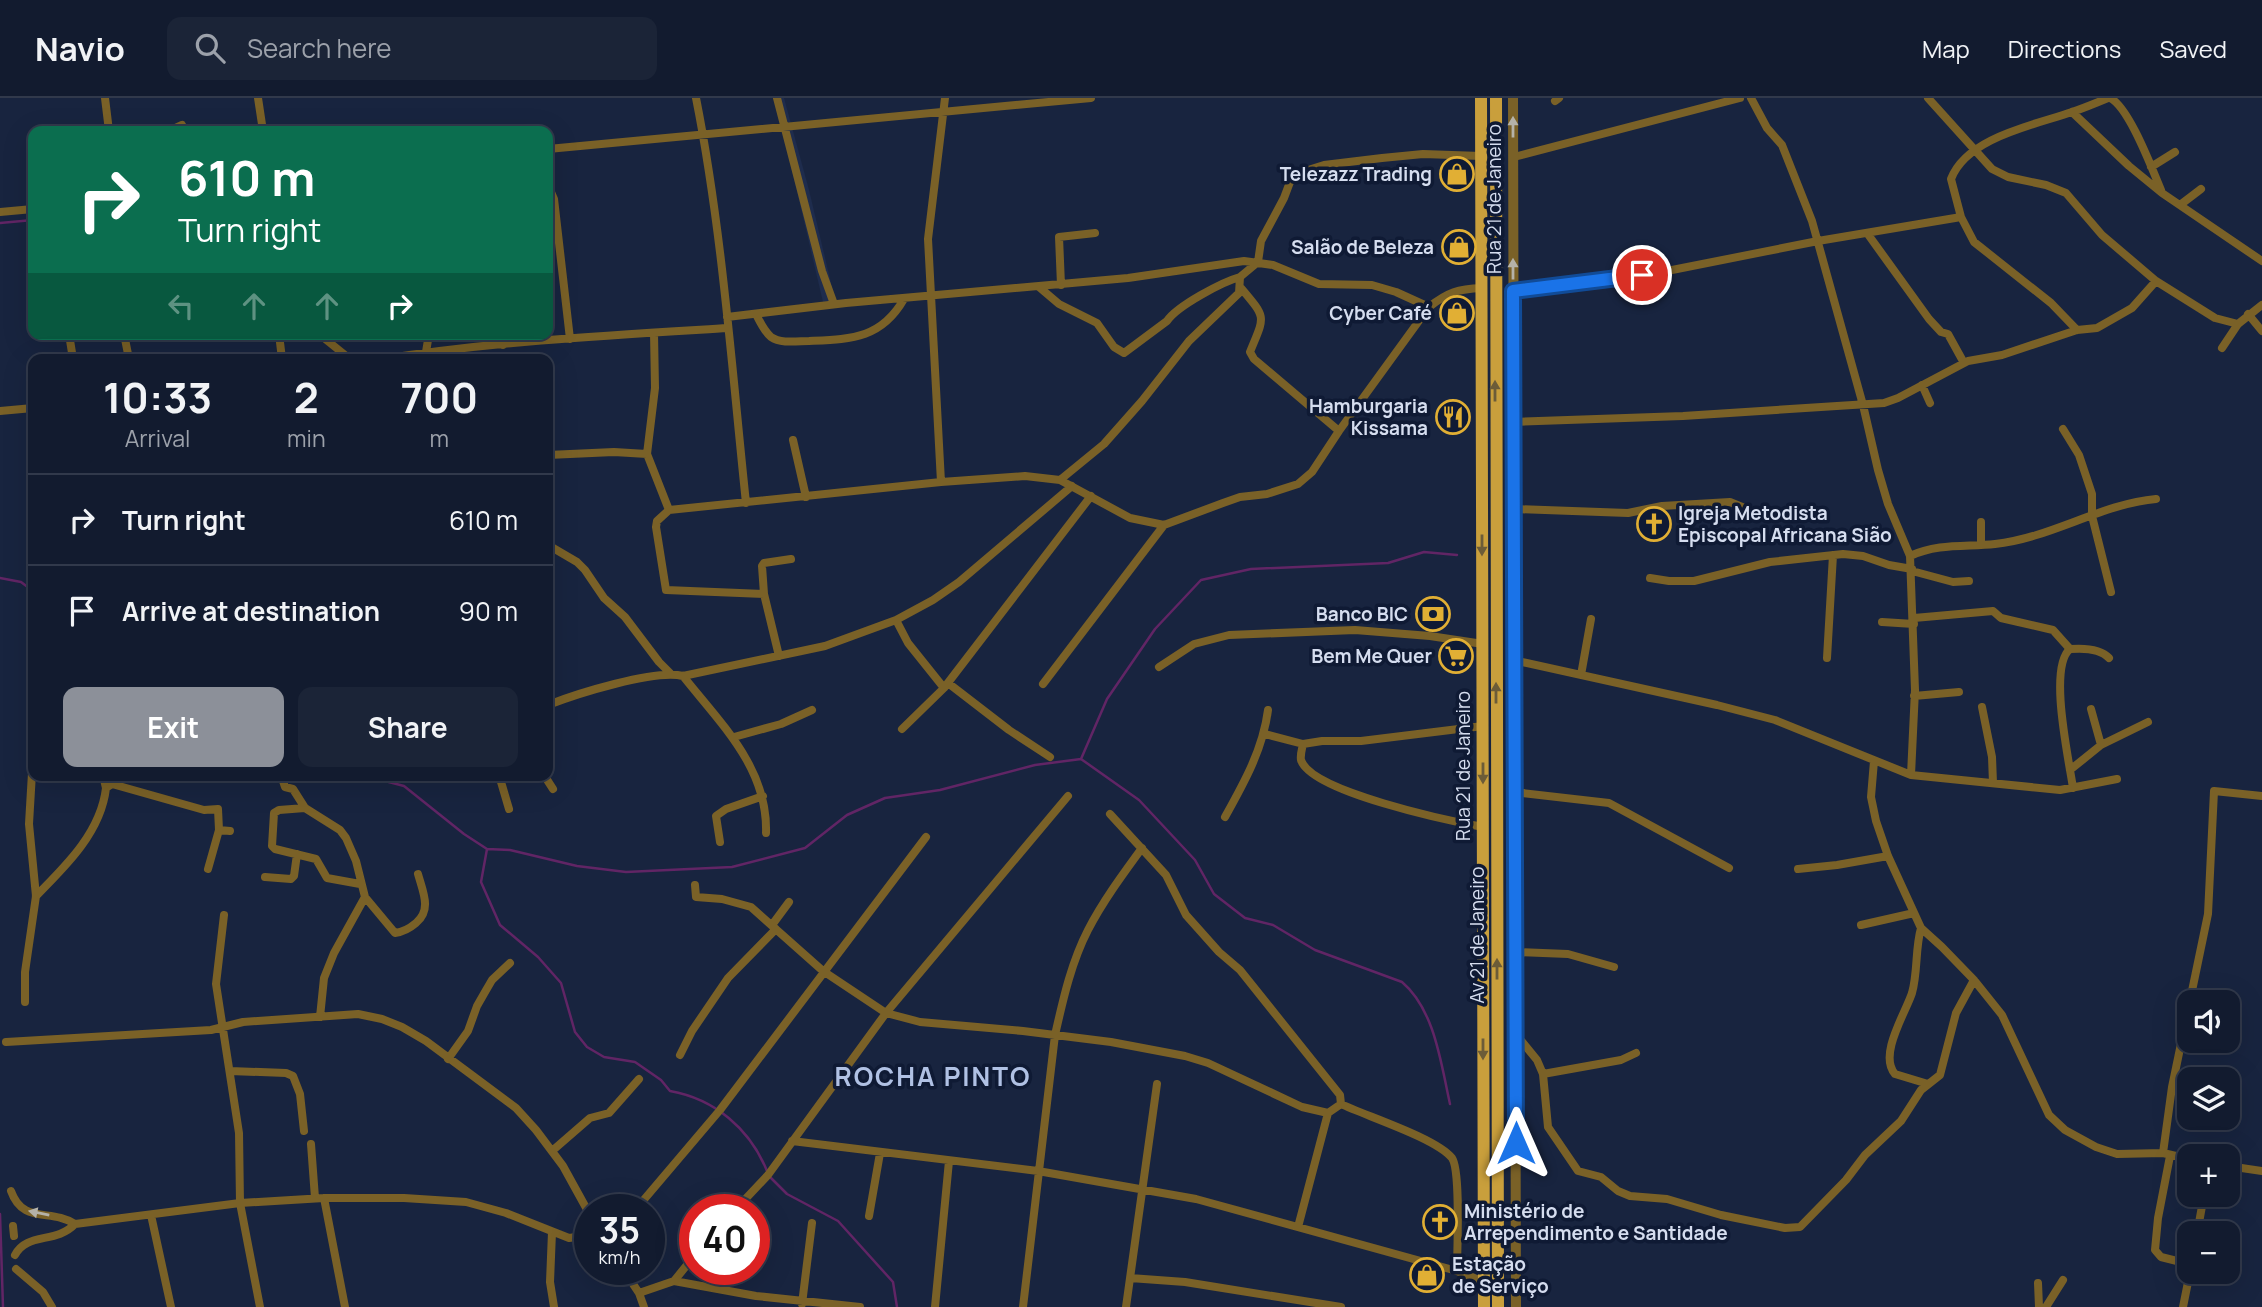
<!DOCTYPE html>
<html lang="en">
<head>
<meta charset="utf-8">
<style>
  body { margin:0; font-family:Manrope,sans-serif; background:#1b2437; color:#f1f3f6; height:100vh; display:flex; flex-direction:column; font-size:26px; white-space:nowrap }
  * { box-sizing:border-box; margin:0 }
  p { font-size:23px; color:#9ca1aa }
  .icon { flex:none; width:38px; height:38px; fill:none; stroke:currentColor; stroke-width:2; stroke-linecap:round; stroke-linejoin:round }
  .map { position:relative; flex:1; overflow:hidden }
  .side { position:absolute; left:28px; top:256px; width:525px; height:427px; display:flex; flex-direction:column; background:#121b2f; border-radius:14px; box-shadow:0 7px 28px #0002,0 0 0 2px #31394b }
  .side>* { flex:none }
  .guide { position:absolute; left:28px; top:28px; width:525px; height:214px; border-radius:14px; box-shadow:0 7px 28px #0002,0 0 0 2px #31394b; background:#0b6e4f; color:#fff; overflow:hidden }
  .fabs { position:absolute; left:2177px; top:892px; display:grid; gap:14px }
  .fabs a { display:grid; place-items:center; width:63px; height:63px; border-radius:14px; background:#121b2f; box-shadow:0 7px 28px #0002,0 0 0 2px #31394b; font-size:35px }
  .speed { position:absolute; left:574px; top:1096px; display:flex; gap:14px; font-size:35px; font-weight:700; text-align:center }
  .speed>* { display:grid; place-content:center; width:91px; height:91px; border-radius:50%; background:#121b2f; box-shadow:0 7px 28px #0002,0 0 0 2px #31394b; line-height:1 }
  .speed small { font-size:18px; font-weight:400 }
  .speed .limit { border:10px solid #d22; background:#fff; color:#111 }
  .pin { position:absolute; display:grid; place-items:center; width:60px; height:60px; color:#fff; margin:-30px; border:4px solid #fff; border-radius:50%; box-shadow:0 2px 7px #0007 }
  .me { position:absolute; width:77px; margin:-38px; rotate:0deg; stroke-linejoin:round; filter:drop-shadow(0 0 5px #0008) }
  .turn { display:flex; align-items:center; gap:24px; height:147px; padding:0 35px; font-size:32px }
  .turn .icon { width:91px; height:91px; stroke-width:2.5 }
  .turn b { display:block; font-size:49px; line-height:60px }
  .lanes { display:flex; align-items:center; height:66px; padding:0 35px; background:#0003; justify-content:center; gap:35px; direction:ltr }
  .lanes .off { opacity:.35 }
  .eta { display:flex; justify-content:space-evenly; align-items:center; height:119px; text-align:center }
  .eta b { font-size:42px; font-weight:700; line-height:49px }
  .action { display:flex; gap:14px; margin-top:auto; padding:14px 35px }
  .action a { flex:1; height:80px; border-radius:14px; background:#8c9099; color:#fff; font-size:28px; font-weight:700; line-height:80px; text-align:center }
  .action a+a { background:#1b2437; color:#f1f3f6 }
  ul { padding:0; list-style:none }
  li { display:flex; align-items:center; gap:21px; height:91px; padding:0 35px; border-top:2px solid #31394b }
  li div { flex:1 }
  li b { display:block; font-size:26px }
  li em { font-style:normal }
  header { display:flex; align-items:center; gap:42px; box-sizing:border-box; height:98px; padding:0 35px; background:#121b2f; border-bottom:2px solid #31394b }
  header strong { font-size:33px }
  nav { display:flex; gap:38px; margin-inline-start:auto; font-size:24px }
  .search { width:490px; height:63px; background:#1b2437; display:flex; align-items:center; gap:18px; box-sizing:border-box; padding:0 24px; border-radius:14px; color:#9ca1aa; font-size:26px }
  .map>svg:first-child { display:block }
  .built { fill:#1e2c4d }
  .lines { fill:none; stroke-linecap:round; stroke-linejoin:round }
  .stream { stroke:#612565; stroke-width:2.5 }
  .minor { stroke:#7a6127; stroke-width:8 }
  .tertiary { stroke:#7a6127; stroke-width:10 }
  .primary { stroke:#c99f3c; stroke-width:12 }
  .oneway { fill:#b5b2a9 }
  .oneway2 { fill:#6c5c38 }
  .route-casing { stroke:#114b97; stroke-width:18 }
  .route { stroke:#1a73e8; stroke-width:12 }
  .labels { text-anchor:middle; dominant-baseline:central; stroke-width:7; stroke-linejoin:round; paint-order:stroke }
  .poi-label { font-size:19px; font-weight:bold; fill:#d5ddef; stroke:#0f1a34; text-anchor:end }
  .street-label { font-size:19px; fill:#d5ddef; stroke:#0f1a34 }
  .district-label { font-size:26px; font-weight:bold; letter-spacing:2px; fill:#b0c1e4; stroke:#0f1a34 }
</style>
</head>
<body>
<header>
<strong>Navio</strong>
<div class="search"><svg class="icon" aria-label="search" viewBox="0 0 24 24"><circle cx="10" cy="10" r="6"/><path d="M15 15l6 6"/></svg>Search here</div>
<nav><a>Map</a><a>Directions</a><a>Saved</a></nav>
</header>
<div class="map">
<svg width="2262" height="1209" viewBox="0 0 2262 1209">
  <rect width="100%" height="100%" fill="#18243f"/>
  <!-- built -->
  <path class="built" d="M775 0H784L809 92 835 202 823 204Z"/>
  <g class="lines">
    <!-- stream -->
    <path class="stream" d="M0 125 33 122
      M0 480 21 484 33 493
      M1081 661 1107 601 1155 531 1201 482 1251 471 1388 465 1424 454 1457 457
      M362 677 404 688 464 736 487 751 510 752 577 768 626 774 732 769 805 750 847 717 885 700 940 692 1035 667 1081 661 1139 702 1195 762 1214 796 1245 820 1273 827 1315 852 1402 884C1435 912 1441 966 1450 1006
      M487 751 481 784 500 827 538 859 561 885 575 934 587 949 604 959 635 964 661 982 670 993C715 1001 750 1031 767 1073
      M770 1079 787 1096 838 1123 893 1184 897 1209
      M0 1116 3 1209"/>
    <!-- minor -->
    <path class="minor" d="M105 0 109 33
      M258 0 263 33
      M696 0C722 131 732 272 746 405
      M777 0 822 173 834 206
      M1751 0 1767 30 1782 47 1812 123 1863 307 1878 372 1888 406 1910 458 1915 592 1911 677
      M1928 0 1992 71 2008 79 2046 87 2066 95 2102 137 2156 183 2215 220 2238 226 2262 207
      M2110 0C2129 9 2152 71 2161 92
      M1555 3 1559 0
      M2072 14 2129 68 2162 95 2262 163
      M169 33 182 27
      M548 51 1091 0
      M1514 59 1740 0
      M2151 69 2175 54
      M548 93 551 94 554 101 570 241
      M2180 107 2201 91
      M0 114 33 111
      M1867 135 1929 221 1941 234 1948 236 1964 265
      M1061 187 1059 139 1095 135
      M1039 189 1059 206 1097 225 1114 249 1124 255 1167 223C1177 208 1222 184 1240 179
      M1241 190C1267 221 1265 217 1250 254L1254 261 1339 333
      M1513 193 1667 173 1818 143 1961 119
      M756 216C760 224 764 233 771 239 781 246 798 243 809 243 851 241 881 241 904 201
      M2248 216 2262 233
      M727 219 846 205 1128 180 1244 163 1273 167 1319 186 1372 187 1396 194 1429 209
      M2077 232 2051 205 1974 144 1961 119 1951 81C1967 39 2035 27 2072 14 2084 10 2096 5 2108 0
      M69 236 73 261
      M124 236 129 261
      M279 236 282 261
      M319 236 350 261
      M502 236 503 247
      M2222 250 2238 226
      M426 254 429 236
      M383 261C497 243 613 237 728 230
      M1922 287 1930 305
      M0 313 33 310
      M1513 324 1683 318 1884 305 1898 300 1968 263 2002 257 2077 232 2097 230 2132 210 2156 183
      M2063 331 2079 357 2092 396V418L2111 494
      M793 342 806 399
      M647 356 655 290 654 235
      M548 357 614 354 647 356 669 412 941 384 1025 378 1060 382 1130 420 1164 427 1223 405 1240 399 1267 396 1298 386 1312 374 1339 333 1429 209C1448 194 1458 191 1482 190
      M1060 382 1104 346 1142 303 1189 243 1239 195 1240 179 1258 164 1261 143 1284 100 1290 84 1305 73 1324 67 1382 60 1423 56 1481 58
      M941 384 928 141 945 0
      M1514 411 1628 415 1662 408 1730 404 1757 415
      M669 412 657 423 656 429 666 492 764 496
      M1981 446V424
      M548 447 577 464 585 472 604 500 625 519 659 564 670 575
      M1910 458C1938 445 1966 449 1995 446 2051 440 2101 406 2156 401
      M1912 473 1953 484 1969 483
      M1650 480 1669 483H1694L1770 464 1843 456 1863 458 1889 467 1912 471
      M1914 520 1993 513 2001 520 2053 532 2070 551
      M896 522 908 545 944 590
      M1882 524 1914 526
      M779 558 764 496 762 468 764 465 791 461
      M1827 560 1833 457
      M1513 562 1717 607 1775 622 1911 677 2060 692 2117 681
      M1159 569 1194 546 1229 537 1355 532 1430 538 1483 546
      M1581 577 1591 521
      M683 578C721 626 768 670 766 735
      M948 585 1009 632 1050 659
      M1043 586 1164 427
      M1914 598 1959 594
      M548 607C576 596 655 571 683 578L825 548 896 522 933 502 959 484 1072 388
      M1982 609 1992 659 1993 685
      M2091 611 2101 647
      M902 631 944 590 1091 398
      M1265 636 1303 646C1302 651 1300 657 1301 662 1311 694 1450 723 1483 729
      M734 639 781 626 812 612
      M1303 646 1322 643H1361L1483 628
      M1874 663 1871 699 1876 723 1888 758 1921 830 1942 849 1974 882 2002 917 2049 1017 2065 1032 2096 1049 2117 1056 2163 1055 2189 1061
      M2070 672 2101 647 2148 624
      M103 677 106 690
      M281 677 285 689 293 691 305 710 340 732 346 740 356 763 365 799 395 835C403 834 409 831 416 825 432 812 423 794 418 776
      M499 677 509 711
      M544 677 553 691
      M2073 690C2069 662 2048 569 2070 551 2083 550 2100 550 2109 560
      M1514 694 1609 705 1729 770
      M305 710 279 712 274 715 272 748 275 751 316 761 327 780 360 786
      M1110 716 1166 777 1186 817 1219 854 1240 872 1340 997 1341 1006
      M1225 719C1244 685 1263 651 1268 612
      M219 732 230 733
      M720 744 716 718 726 711 763 698
      M1798 771 1837 767 1888 758
      M265 779 291 781 294 778 297 756
      M695 787 696 799 722 801 751 809 823 873 886 915 920 924 1023 933 1111 944 1185 958 1208 965 1302 1009 1328 1015 1341 1006C1366 1018 1436 1040 1452 1060 1461 1073 1457 1153 1457 1173
      M36 798C66 768 101 734 106 690L112 686 204 712 218 711 219 732 208 771
      M224 817 216 886 239 1035 240 1105 260 1209
      M772 827 789 804
      M1861 827 1914 815
      M1921 830C1915 851 1918 874 1912 895 1906 914 1878 957 1895 976L1928 986
      M1515 854 1568 856 1614 869
      M25 904V874L36 798 29 726 33 658
      M320 919 324 880 334 855 365 799
      M1515 935 1537 962 1543 976 1548 1029 1578 1073 1601 1079 1618 1093 1630 1098 1667 1101 1721 1117 1785 1130 1800 1129 1846 1082 1865 1057 1901 1023 1921 992 1940 977 1956 915 1974 882
      M6 944 211 932 243 924 358 916 382 921 402 929 426 943 516 1010 536 1032 563 1068 590 1117
      M680 957 692 933 728 880 776 831
      M448 961 468 933 477 908 485 894 492 882 510 865
      M230 973 286 975 293 978 300 996 304 1033
      M1543 976 1621 962 1636 955
      M792 1043 1038 1073 1196 1101 1457 1173 1484 1184
      M311 1046 315 1100
      M552 1053 590 1020 609 1015 639 981
      M2163 1055 2172 989 2208 816 2214 693 2262 698
      M2170 1058 2158 1120 2155 1152 2161 1159 2189 1166
      M2228 1068 2262 1073
      M11 1093C23 1127 51 1110 75 1126
      M324 1100 345 1209
      M636 1111 720 1012 926 739
      M736 1111 768 1077 886 915 1068 698
      M151 1117 171 1209
      M869 1118 880 1055
      M13 1128 14 1138
      M1298 1129 1328 1015
      M552 1134 550 1184 554 1209
      M2197 1136 2204 1097
      M15 1157C27 1134 56 1146 75 1126L240 1105 324 1100H404L466 1104 506 1115 569 1140 590 1137
      M16 1171 43 1194 52 1209
      M623 1171 639 1195 644 1209
      M1130 1180 1185 1184 1341 1209
      M674 1183 756 1198 860 1209
      M2038 1185 2039 1209
      M639 1195 674 1183 695 1157
      M802 1206 812 1125
      M935 1209 949 1063
      M1023 1209 1055 937C1063 902 1071 865 1088 832 1103 803 1123 776 1142 750
      M1126 1209 1157 986
      M2046 1209 2063 1182
      M2183 1209 2190 1174"/>
    <!-- tertiary -->
    <path class="tertiary" d="M1513 0 1516 1209"/>
    <!-- primary -->
    <path class="primary" d="M1481 0 1484 1209
      M1496 0 1498 1209"/>
  </g>
  <!-- one-way arrows -->
  <defs><path id="oneway-solid" d="M-6-.8H1V-3.2L6.5 0L1 3.2V.8H-6Z" transform="scale(1.75)"/></defs>
  <g class="oneway">
    <use href="#oneway-solid" transform="translate(1513 29) rotate(-90)"/>
    <use href="#oneway-solid" transform="translate(1513 171) rotate(-90)"/>
    <use href="#oneway-solid" transform="translate(39 1115) rotate(-169)"/>
  </g>
  <g class="oneway2">
    <use href="#oneway-solid" transform="translate(1495 293) rotate(-90)"/>
    <use href="#oneway-solid" transform="translate(1482 447) rotate(90)"/>
    <use href="#oneway-solid" transform="translate(1496 595) rotate(-90)"/>
    <use href="#oneway-solid" transform="translate(1483 675) rotate(90)"/>
    <use href="#oneway-solid" transform="translate(1497 871) rotate(-90)"/>
    <use href="#oneway-solid" transform="translate(1483 951) rotate(90)"/>
  </g>
  <g class="lines">
    <!-- route casing -->
    <g class="route-casing">
      <path id="route" d="M1516 1045 1513 193 1642 177"/>
    </g>
    <!-- route -->
    <use href="#route" class="route"/>
  </g>
  <!-- icons -->
  <defs>
    <g id="shop-ring" transform="scale(1.75)"><circle r="9.5" fill="#0f1a34" stroke="#e1af34" stroke-width="1.5"/><path d="M-5-2.5h2.3a2.7 3.5 0 0 1 5.4 0H5L5.5 6h-11ZM-1.5-2.5h3a1.5 2.3 0 0 0-3 0Z" fill="#e1af34"/></g>
    <g id="restaurant-ring" transform="scale(1.75)"><circle r="9.5" fill="#0f1a34" stroke="#e1af34" stroke-width="1.5"/><path d="M-5-6h1v4h1v-4h1v4h1v-4h1v5L-1.5 .5V6h-2V.5L-5-1ZM5-6V6H3V1.5H1.5Q1.5-4 5-6Z" fill="#e1af34"/></g>
    <g id="church-ring" transform="scale(1.75)"><circle r="9.5" fill="#0f1a34" stroke="#e1af34" stroke-width="1.5"/><path d="M-1.2-6h2.4v3.5h3.3v2.4h-3.3V6h-2.4V-.1h-3.3v-2.4h3.3Z" fill="#e1af34"/></g>
    <g id="bank-ring" transform="scale(1.75)"><circle r="9.5" fill="#0f1a34" stroke="#e1af34" stroke-width="1.5"/><path d="M-6-4H6V4H-6ZM0-2.3a2.3 2.3 0 1 0 0 4.6a2.3 2.3 0 1 0 0-4.6Z" fill="#e1af34"/></g>
    <g id="supermarket-ring" transform="scale(1.75)"><circle r="9.5" fill="#0f1a34" stroke="#e1af34" stroke-width="1.5"/><path d="M-6-5.5h2.5l.6 2H6L4.5 2H-2.5L-4.4-4H-6ZM-1.5 3.2a1.3 1.3 0 1 0 .1 0ZM3 3.2a1.3 1.3 0 1 0 .1 0Z" fill="#e1af34"/></g>
  </defs>
  <g fill-rule="evenodd">
    <use href="#shop-ring" x="1457" y="76"/>
    <use href="#shop-ring" x="1459" y="149"/>
    <use href="#shop-ring" x="1457" y="215"/>
    <use href="#restaurant-ring" x="1453" y="319"/>
    <use href="#church-ring" x="1654" y="426"/>
    <use href="#bank-ring" x="1433" y="516"/>
    <use href="#supermarket-ring" x="1456" y="558"/>
    <use href="#church-ring" x="1440" y="1124"/>
    <use href="#shop-ring" x="1427" y="1177"/>
  </g>
  <g class="labels">
    <!-- poi labels -->
    <g class="poi-label">
      <text x="1432" y="76">Telezazz Trading</text>
      <text x="1434" y="149">Salão de Beleza</text>
      <text x="1432" y="215">Cyber Café</text>
      <text x="1428" y="308">Hamburgaria<tspan x="1428" dy="22">Kissama</tspan></text>
      <text x="1678" y="415" text-anchor="start">Igreja Metodista<tspan x="1678" dy="22">Episcopal Africana Sião</tspan></text>
      <text x="1408" y="516">Banco BIC</text>
      <text x="1432" y="558">Bem Me Quer</text>
      <text x="1464" y="1113" text-anchor="start">Ministério de<tspan x="1464" dy="22">Arrependimento e Santidade</tspan></text>
      <text x="1452" y="1166" text-anchor="start">Estação<tspan x="1452" dy="22">de Serviço</tspan></text>
    </g>
    <!-- street labels -->
    <g class="street-label">
      <text transform="translate(1494 101) rotate(-90)">Rua 21 de Janeiro</text>
      <text transform="translate(1463 668) rotate(-90)">Rua 21 de Janeiro</text>
      <text transform="translate(1477 837) rotate(-90)">Av 21 de Janeiro</text>
    </g>
    <!-- district labels -->
    <g class="district-label">
      <text x="933" y="978">ROCHA PINTO</text>
    </g>
  </g>
</svg>
<div class="fabs">
<a><svg class="icon" aria-label="sound" viewBox="0 0 24 24"><path d="M4 9h4l5-4v14l-5-4H4zM17 9q2 3 0 6"/></svg></a>
<a><svg class="icon" aria-label="layers" viewBox="0 0 24 24"><path d="M12 4l9 5-9 5-9-5zM3 14l9 5 9-5"/></svg></a>
<a>+</a>
<a>−</a>
</div>
<div class="speed"><div>35<small>km/h</small></div><div class="limit">40</div></div>
<div class="pin" style="left:1642px;top:177px;background:#d93025"><svg class="icon" aria-label="arrive" viewBox="0 0 24 24"><path d="M6 21V4h12l-3 4 3 4H6"/></svg></div>
<svg class="me" style="left:1516px;top:1045px" viewBox="-20 -20 40 40"><path d="M0-17L14 15 0 8-14 15z" fill="#1a73e8" stroke="#fff" stroke-width="4"/></svg>
<div class="guide">
<div class="turn"><svg class="icon" aria-label="right" viewBox="0 0 24 24"><path d="M7 20v-9h11M14 6l5 5-5 5"/></svg><div><b>610 m</b>Turn right</div></div>
<div class="lanes"><svg class="icon off" aria-label="left" viewBox="0 0 24 24"><path d="M17 20v-9H6M10 6l-5 5 5 5"/></svg><svg class="icon off" aria-label="ahead" viewBox="0 0 24 24"><path d="M12 20V5M6 11l6-6 6 6"/></svg><svg class="icon off" aria-label="ahead" viewBox="0 0 24 24"><path d="M12 20V5M6 11l6-6 6 6"/></svg><svg class="icon" aria-label="right" viewBox="0 0 24 24"><path d="M7 20v-9h11M14 6l5 5-5 5"/></svg></div>
</div>
<section class="side">
<div class="eta">
<div><b>10:33</b><p>Arrival</p></div>
<div><b>2</b><p>min</p></div>
<div><b>700</b><p>m</p></div>
</div>
<ul>
<li><svg class="icon" aria-label="right" viewBox="0 0 24 24"><path d="M7 20v-9h11M14 6l5 5-5 5"/></svg><div><b>Turn right</b></div><em>610 m</em></li>
<li><svg class="icon" aria-label="arrive" viewBox="0 0 24 24"><path d="M6 21V4h12l-3 4 3 4H6"/></svg><div><b>Arrive at destination</b></div><em>90 m</em></li>
</ul>
<div class="action"><a>Exit</a><a>Share</a></div>
</section>
</div>
</body>
</html>
